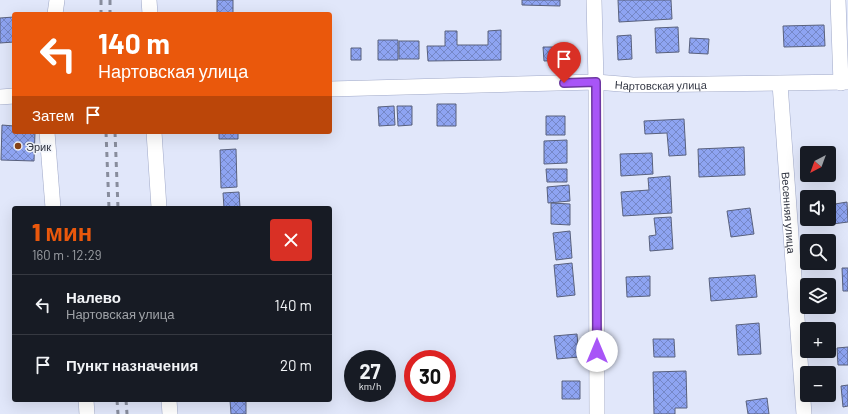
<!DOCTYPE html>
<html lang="ru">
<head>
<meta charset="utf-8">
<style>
  body { margin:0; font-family:Barlow,sans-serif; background:#20242c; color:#f1f3f6; height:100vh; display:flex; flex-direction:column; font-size:15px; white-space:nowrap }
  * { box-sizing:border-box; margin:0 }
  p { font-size:13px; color:#9ea1a6 }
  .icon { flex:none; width:22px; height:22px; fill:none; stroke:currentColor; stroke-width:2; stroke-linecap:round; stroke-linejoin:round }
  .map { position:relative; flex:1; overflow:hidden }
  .sheet { position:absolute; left:12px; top:206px; width:320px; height:196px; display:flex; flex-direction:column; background:#171b24; border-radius:4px; box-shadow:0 4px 16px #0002 }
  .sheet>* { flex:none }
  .top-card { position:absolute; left:12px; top:12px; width:320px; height:122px; border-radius:4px; box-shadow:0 4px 16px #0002; background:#ea580c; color:#fff; overflow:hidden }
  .needle { width:26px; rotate:221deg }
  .controls { position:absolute; left:800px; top:146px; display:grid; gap:8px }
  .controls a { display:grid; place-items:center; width:36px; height:36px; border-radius:4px; background:#171b24; box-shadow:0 4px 16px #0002; font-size:20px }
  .speed { position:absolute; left:344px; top:350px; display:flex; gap:8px; font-size:20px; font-weight:700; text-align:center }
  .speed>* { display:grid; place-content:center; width:52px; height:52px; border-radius:50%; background:#171b24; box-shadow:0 4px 16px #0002; line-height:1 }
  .speed small { font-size:10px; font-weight:400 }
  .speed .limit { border:6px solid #d22; background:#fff; color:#111 }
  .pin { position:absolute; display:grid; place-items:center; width:34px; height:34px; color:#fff; margin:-41px -17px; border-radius:50% 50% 50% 0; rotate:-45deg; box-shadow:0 0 4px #0007 }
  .pin .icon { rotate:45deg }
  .me { position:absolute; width:44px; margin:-22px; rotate:0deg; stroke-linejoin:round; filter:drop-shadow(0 0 3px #0008) }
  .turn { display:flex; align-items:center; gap:14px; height:84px; padding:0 20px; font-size:18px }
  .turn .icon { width:52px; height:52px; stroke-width:2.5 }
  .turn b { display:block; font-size:28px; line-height:34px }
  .then { display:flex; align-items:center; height:38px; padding:0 20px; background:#0003; gap:8px; font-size:15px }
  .round { display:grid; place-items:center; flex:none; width:42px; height:42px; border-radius:4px; background:#20242c }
  .head { display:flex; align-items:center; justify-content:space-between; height:68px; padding:0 20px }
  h1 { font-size:24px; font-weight:800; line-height:30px; color:#ea580c }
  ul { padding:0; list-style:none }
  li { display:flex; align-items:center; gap:12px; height:60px; padding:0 20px; border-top:1px solid #363941 }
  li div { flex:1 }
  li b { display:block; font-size:15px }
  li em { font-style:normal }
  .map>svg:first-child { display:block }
  .building { fill:url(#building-cross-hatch); stroke:#59617d }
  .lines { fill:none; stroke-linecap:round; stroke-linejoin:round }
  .minor-casing { stroke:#a0a9c8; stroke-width:16 }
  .minor { stroke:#fff; stroke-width:15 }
  .rail { stroke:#888d9d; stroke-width:3; stroke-dasharray:5 5; stroke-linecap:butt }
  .route-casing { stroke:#6d37a1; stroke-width:10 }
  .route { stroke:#a855f7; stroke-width:7 }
  .poi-dot { fill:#874318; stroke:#f2f5fb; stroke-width:1.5 }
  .labels { text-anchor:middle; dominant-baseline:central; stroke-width:3; stroke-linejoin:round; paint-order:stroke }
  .street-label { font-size:11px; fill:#343845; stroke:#f2f5fb }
  .poi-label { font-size:11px; fill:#343845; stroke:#f2f5fb; text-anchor:start }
</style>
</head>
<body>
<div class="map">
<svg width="848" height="414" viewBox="0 0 848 414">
  <defs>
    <pattern id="building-cross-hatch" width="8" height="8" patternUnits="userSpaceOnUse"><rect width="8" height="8" fill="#8ea4f2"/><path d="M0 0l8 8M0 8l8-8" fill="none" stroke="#7587c6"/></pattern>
  </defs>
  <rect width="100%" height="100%" fill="#e1e7fa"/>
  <!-- building -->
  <path class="building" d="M217 0H233V14H217Z
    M522 0H560V6L522 5Z
    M618 0H671L672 19 619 22Z
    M14 17V42L0 43V18Z
    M824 25 825 46 784 47 783 26Z
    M678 27 679 52 656 53 655 28Z
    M501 30V60L428 61 427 46H445V31H457V45H488V31Z
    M631 35 632 59 618 60 617 36Z
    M690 38 709 39 708 54 689 53Z
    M378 40H398V60H378Z
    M399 41H419V59H399Z
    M543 47H562V60L544 61Z
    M351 48H361V60H351Z
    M437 104H456V126H437Z
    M394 106 395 125 379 126 378 107Z
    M397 106H412V125L398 126Z
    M546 116H565V135H546Z
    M684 119 686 155 669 156 667 133 645 134 644 121Z
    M2 125 14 126V132H35L34 161 1 160Z
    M219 132H238V139H219Z
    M567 140V163L544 164V141Z
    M744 147 745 175 699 177 698 149Z
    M236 149 237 187 221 188 220 150Z
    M652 153 653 174 621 176 620 154Z
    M546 169H567V182H547Z
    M670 176 672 213 623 216 621 192 649 190 648 178Z
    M569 185 570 201 548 203 547 187Z
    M239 192 240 208H224L223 193Z
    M847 202 848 222 825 225 824 219H829V205Z
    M551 203 570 204V225L551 224Z
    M750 208 754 234 731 237 727 211Z
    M671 217 673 249 650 251 649 236 656 235 654 218Z
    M570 231 572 258 556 260 553 233Z
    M572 263 575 295 557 297 554 265Z
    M842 268H848V291H843Z
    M755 275 757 297 711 301 709 278Z
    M650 276V296L627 297 626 277Z
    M759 323 761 354 738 355 736 325Z
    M577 334 579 357 557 359 554 336Z
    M653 339H674L675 357H654Z
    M848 347V365H838L837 348Z
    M686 371 687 408H675V414H654L653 372Z
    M562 381H580V399H562Z
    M848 385V406L843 407 841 386Z
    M767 398 769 414H748L746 401Z
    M230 400H246V414H231Z"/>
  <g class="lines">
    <!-- minor casing -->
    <g class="minor-casing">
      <g id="minor">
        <path d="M149 0 150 14"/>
        <path d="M594 0 596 82 597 414"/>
        <path d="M838 0 841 83"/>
        <path d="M55 14 57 0"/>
        <path id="s1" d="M780 84 804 414"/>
        <path id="s2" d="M330 89 596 82 633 85 848 82"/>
        <path d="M0 97 14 96"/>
        <path d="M47 132 53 208"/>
        <path d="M154 132 159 208"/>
        <path d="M86 400 87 414"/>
        <path d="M169 400 170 414"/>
      </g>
    </g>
    <!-- minor -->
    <use href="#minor" class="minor"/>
    <!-- rail -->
    <path class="rail" d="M101 0V14
      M110 0V14
      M106 132 109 208
      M115 132 118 208
      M117 400 118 414
      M126 400 127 414"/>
  </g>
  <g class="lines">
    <!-- route casing -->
    <g class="route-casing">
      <path id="route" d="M564 83 596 82 597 351"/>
    </g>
    <!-- route -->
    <use href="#route" class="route"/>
  </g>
  <!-- markers -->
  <circle class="poi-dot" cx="18" cy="146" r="4"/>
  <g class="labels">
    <!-- street labels -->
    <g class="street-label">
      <text stroke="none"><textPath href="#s2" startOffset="331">Нартовская улица</textPath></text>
      <text stroke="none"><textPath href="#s1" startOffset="129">Весенняя улица</textPath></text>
    </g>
    <!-- poi labels -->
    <g class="poi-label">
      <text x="26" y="146">Эрик</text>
    </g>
  </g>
</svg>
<div class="controls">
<a><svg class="needle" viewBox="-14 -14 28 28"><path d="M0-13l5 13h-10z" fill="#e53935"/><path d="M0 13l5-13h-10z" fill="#9ea1a6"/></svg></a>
<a><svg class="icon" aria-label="sound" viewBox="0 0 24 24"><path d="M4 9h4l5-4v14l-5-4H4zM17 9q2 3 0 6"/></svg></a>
<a><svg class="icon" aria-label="search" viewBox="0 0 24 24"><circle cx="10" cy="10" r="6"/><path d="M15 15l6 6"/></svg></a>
<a><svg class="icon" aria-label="layers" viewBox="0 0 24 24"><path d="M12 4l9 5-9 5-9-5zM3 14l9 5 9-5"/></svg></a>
<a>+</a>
<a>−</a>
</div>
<div class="speed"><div>27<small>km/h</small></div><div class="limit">30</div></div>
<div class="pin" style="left:564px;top:83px;background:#d93025"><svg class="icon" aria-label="arrive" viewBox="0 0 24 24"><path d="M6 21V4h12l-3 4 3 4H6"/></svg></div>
<svg class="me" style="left:597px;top:351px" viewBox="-20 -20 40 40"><circle r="19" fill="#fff"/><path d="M0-13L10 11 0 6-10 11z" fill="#a855f7"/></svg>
<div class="top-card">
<div class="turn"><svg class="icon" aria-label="left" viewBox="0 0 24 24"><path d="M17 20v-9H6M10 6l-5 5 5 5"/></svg><div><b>140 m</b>Нартовская улица</div></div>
<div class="then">Затем<svg class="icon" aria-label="arrive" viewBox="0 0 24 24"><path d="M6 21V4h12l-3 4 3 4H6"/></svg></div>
</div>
<section class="sheet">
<div class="head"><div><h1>1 мин</h1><p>160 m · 12:29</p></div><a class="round" style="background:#d93025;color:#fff"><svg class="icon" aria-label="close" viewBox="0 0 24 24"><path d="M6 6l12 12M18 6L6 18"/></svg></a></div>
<ul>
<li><svg class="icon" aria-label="left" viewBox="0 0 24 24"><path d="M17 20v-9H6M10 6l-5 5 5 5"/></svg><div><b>Налево</b><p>Нартовская улица</p></div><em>140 m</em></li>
<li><svg class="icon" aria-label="arrive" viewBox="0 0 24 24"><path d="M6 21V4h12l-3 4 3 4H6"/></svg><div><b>Пункт назначения</b></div><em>20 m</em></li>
</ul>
</section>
</div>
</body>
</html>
